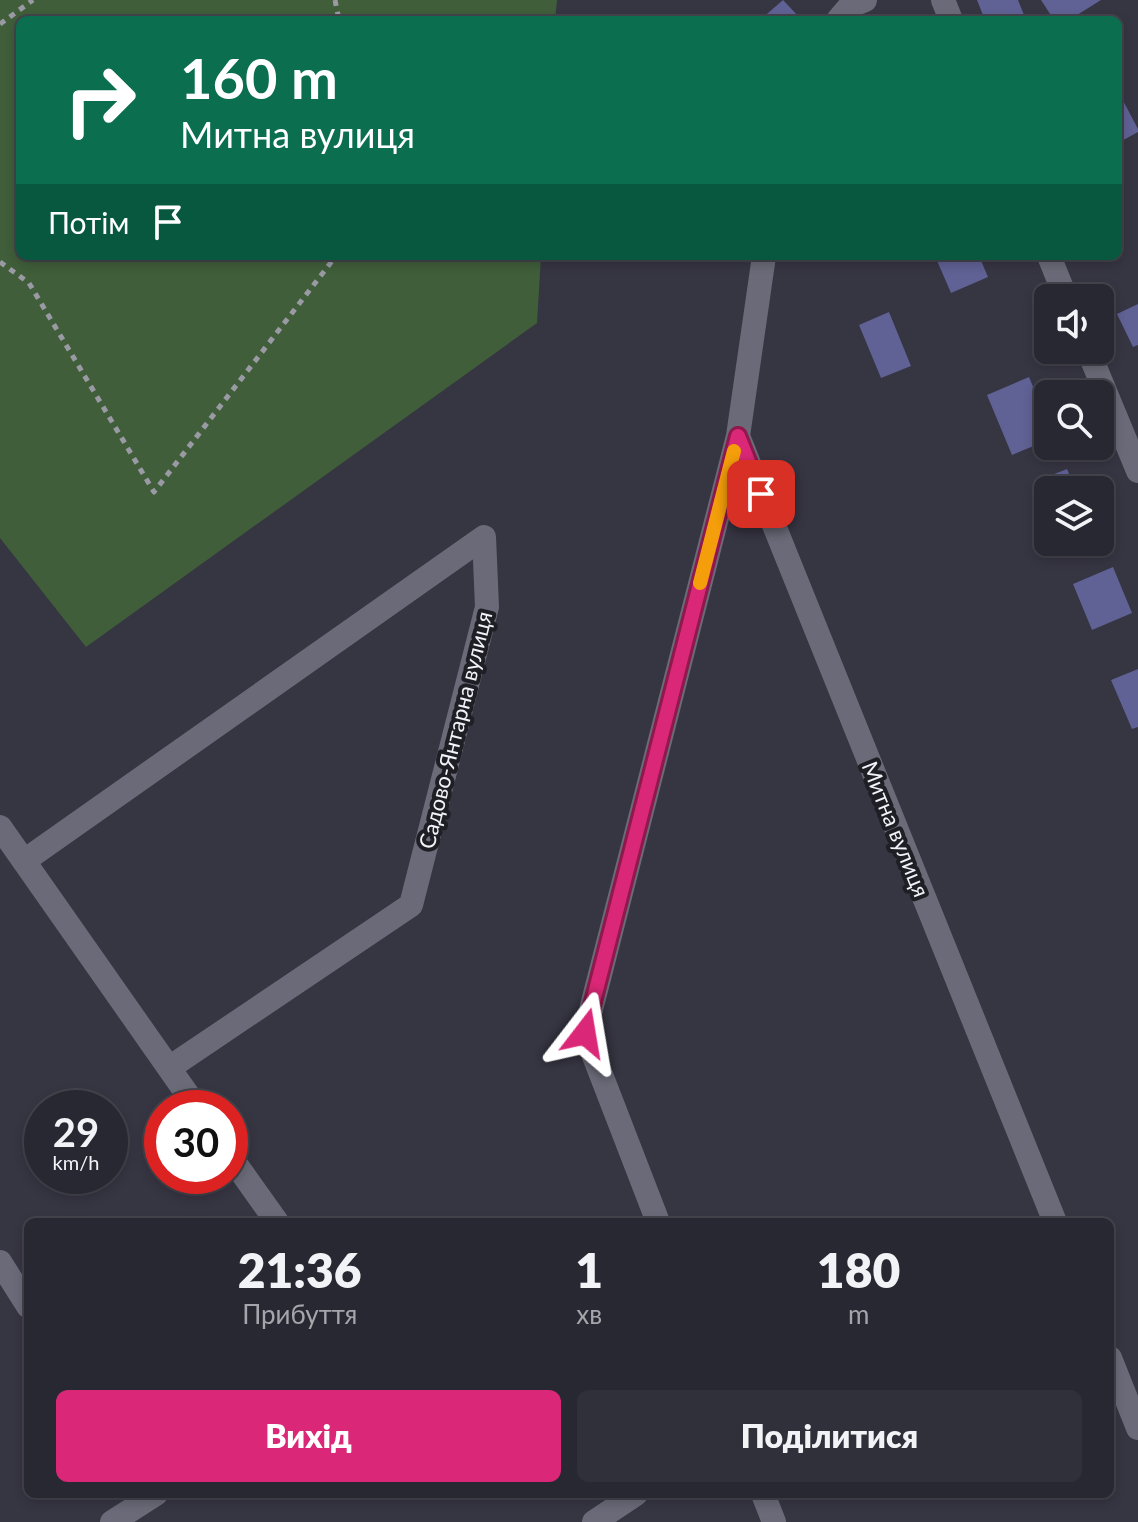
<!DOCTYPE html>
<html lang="uk">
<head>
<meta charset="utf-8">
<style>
  body { margin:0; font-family:Lato,sans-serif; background:#30303a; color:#f1f3f6; height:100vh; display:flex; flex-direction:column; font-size:30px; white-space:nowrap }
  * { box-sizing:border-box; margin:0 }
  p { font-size:26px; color:#a5a6ac }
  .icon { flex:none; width:44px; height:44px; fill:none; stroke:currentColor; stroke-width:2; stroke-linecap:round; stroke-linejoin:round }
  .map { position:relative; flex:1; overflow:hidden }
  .panel { position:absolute; left:24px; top:1218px; width:1090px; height:280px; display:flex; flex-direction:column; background:#282832; border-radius:12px; box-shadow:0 4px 12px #0003,0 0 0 2px #44444d }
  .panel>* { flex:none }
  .guide { position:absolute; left:16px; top:16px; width:1106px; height:244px; border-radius:12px; box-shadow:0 4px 12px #0003,0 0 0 2px #44444d; background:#0b6e4f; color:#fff; overflow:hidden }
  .tools { position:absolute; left:1034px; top:284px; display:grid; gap:16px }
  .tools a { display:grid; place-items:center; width:80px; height:80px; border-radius:12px; background:#282832; box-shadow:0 4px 12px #0003,0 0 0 2px #44444d; font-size:40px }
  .speed { position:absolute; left:24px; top:1090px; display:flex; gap:16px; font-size:40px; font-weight:700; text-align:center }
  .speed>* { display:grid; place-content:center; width:104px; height:104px; border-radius:50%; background:#282832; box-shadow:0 4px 12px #0003,0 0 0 2px #44444d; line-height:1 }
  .speed small { font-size:20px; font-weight:400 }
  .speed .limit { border:12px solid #d22; background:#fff; color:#111 }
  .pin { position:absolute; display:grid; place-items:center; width:68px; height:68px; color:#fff; margin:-34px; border-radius:16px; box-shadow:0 4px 12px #0006 }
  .me { position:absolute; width:88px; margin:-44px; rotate:14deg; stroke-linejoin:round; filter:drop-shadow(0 0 6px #0008) }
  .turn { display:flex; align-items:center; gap:28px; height:168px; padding:0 32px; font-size:36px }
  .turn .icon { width:104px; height:104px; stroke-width:2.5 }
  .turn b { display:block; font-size:56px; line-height:68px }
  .then { display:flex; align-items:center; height:76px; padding:0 32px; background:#0003; gap:16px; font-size:30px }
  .eta { display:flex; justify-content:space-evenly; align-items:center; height:136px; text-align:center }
  .eta b { font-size:48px; font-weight:800; line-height:56px }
  .cta { display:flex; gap:16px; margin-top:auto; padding:16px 32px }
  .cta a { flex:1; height:92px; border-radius:12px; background:#db2777; color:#fff; font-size:32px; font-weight:800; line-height:92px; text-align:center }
  .cta a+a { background:#30303a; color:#f1f3f6 }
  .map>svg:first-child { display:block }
  .green { fill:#405e3a }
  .building { fill:#606194 }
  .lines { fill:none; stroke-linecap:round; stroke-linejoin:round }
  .path { stroke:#9a9aa4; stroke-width:5; stroke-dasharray:6 6; stroke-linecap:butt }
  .street { stroke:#6a6a78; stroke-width:24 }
  .route-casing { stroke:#8e194d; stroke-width:20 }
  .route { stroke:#db2777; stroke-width:14 }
  .slow { stroke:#f59e0b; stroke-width:14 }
  .labels { text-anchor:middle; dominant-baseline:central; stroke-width:8; stroke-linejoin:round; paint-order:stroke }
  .street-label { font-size:22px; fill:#f2f2fa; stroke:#1e1e24 }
</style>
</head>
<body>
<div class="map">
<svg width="1138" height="1522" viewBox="0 0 1138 1522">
  <rect width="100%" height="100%" fill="#363542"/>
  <!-- green -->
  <path class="green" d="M0 0H557L555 20H20V256H541L537 323 86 647 0 538Z"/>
  <!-- building -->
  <path class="building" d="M783 0 802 20H760Z
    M977 0H1018L1026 20H985Z
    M1041 0H1101L1069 20H1054Z
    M1118 91 1138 129V132L1118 143Z
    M935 256H979L988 277 951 293Z
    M1138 304V345L1133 347 1117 314Z
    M889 312 911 366 881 378 859 325Z
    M1029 377 1048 422V440L1012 455 987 395Z
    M1067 469 1076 490H1048V501L1039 480Z
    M1113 567 1132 613 1092 630 1073 584Z
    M1138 669V727L1132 729 1111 680Z"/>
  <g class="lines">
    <!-- path -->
    <path class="path" d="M335 0 339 20
      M0 24 33 0
      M0 262 29 283 154 492 336 256"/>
    <!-- street -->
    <path class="street" d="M943 0 951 20
      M838 20 850 6 865 0
      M1049 256 1066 298
      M1088 350 1138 471
      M738 436 1055 1222
      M0 827 197 1108
      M24 861 484 537 487 607 411 905 169 1068
      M230 1156 277 1222
      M658 1222 585 1033 738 436 764 256
      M0 1262 28 1306
      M1110 1358 1138 1428
      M763 1494 774 1522
      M112 1522 156 1494
      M594 1522 636 1494"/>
  </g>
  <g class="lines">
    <!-- route casing -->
    <g class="route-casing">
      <path id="route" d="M585 1033 738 436 761 494"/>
    </g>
    <!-- route -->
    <use href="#route" class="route"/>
    <!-- slow -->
    <path class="slow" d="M700 583 734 451"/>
  </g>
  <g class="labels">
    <!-- street labels -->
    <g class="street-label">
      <text transform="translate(455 730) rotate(-76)">Садово-Янтарна вулиця</text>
      <text transform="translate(896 829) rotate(68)">Митна вулиця</text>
    </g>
  </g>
</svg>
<div class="tools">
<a><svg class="icon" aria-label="sound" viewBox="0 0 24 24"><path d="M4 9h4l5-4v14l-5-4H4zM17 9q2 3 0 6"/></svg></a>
<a><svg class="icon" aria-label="search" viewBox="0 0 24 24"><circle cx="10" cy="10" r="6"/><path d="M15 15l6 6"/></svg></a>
<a><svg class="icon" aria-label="layers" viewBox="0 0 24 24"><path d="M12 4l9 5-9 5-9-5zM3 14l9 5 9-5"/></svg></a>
</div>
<div class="speed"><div>29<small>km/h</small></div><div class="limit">30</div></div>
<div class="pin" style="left:761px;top:494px;background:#d93025"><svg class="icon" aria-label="arrive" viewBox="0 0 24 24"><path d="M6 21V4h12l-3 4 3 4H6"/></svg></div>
<svg class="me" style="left:585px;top:1033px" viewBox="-20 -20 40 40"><path d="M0-17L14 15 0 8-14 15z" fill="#db2777" stroke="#fff" stroke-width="4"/></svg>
<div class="guide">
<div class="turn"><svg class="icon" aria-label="right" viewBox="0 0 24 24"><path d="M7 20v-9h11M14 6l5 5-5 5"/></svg><div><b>160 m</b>Митна вулиця</div></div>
<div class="then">Потім<svg class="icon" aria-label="arrive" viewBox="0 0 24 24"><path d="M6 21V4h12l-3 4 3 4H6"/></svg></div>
</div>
<section class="panel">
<div class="eta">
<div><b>21:36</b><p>Прибуття</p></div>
<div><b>1</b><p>хв</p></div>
<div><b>180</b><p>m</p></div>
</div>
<div class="cta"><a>Вихід</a><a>Поділитися</a></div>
</section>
</div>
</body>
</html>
